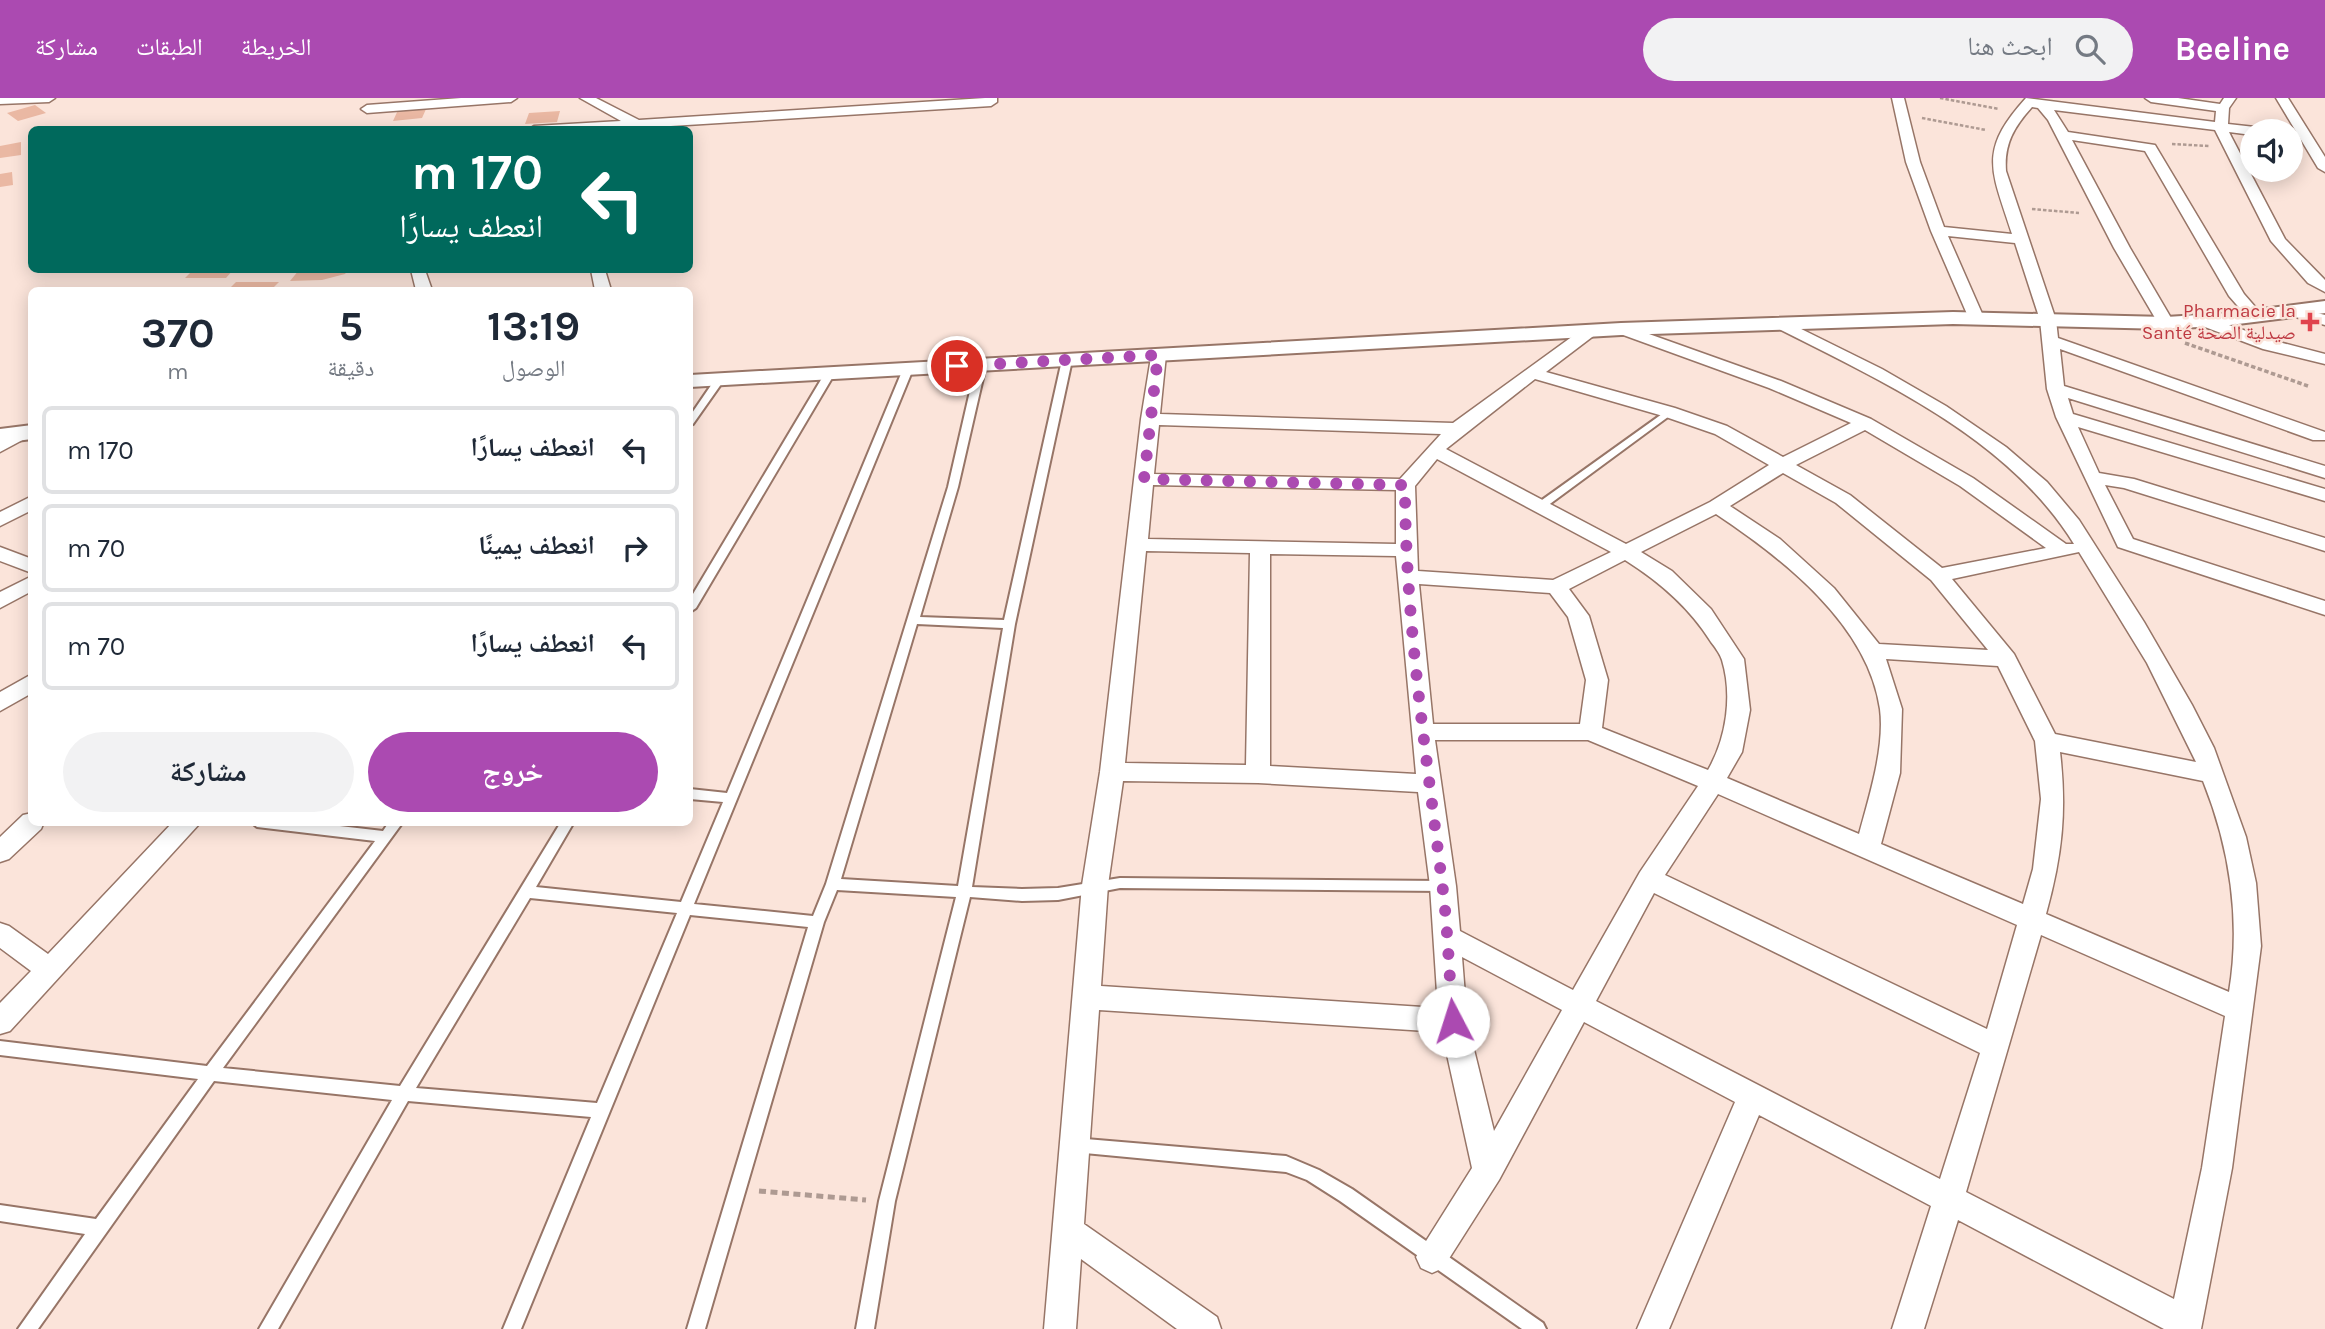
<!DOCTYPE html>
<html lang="ar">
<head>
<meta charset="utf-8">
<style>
  body { margin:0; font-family:Karla,"Noto Naskh Arabic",sans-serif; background:#f2f2f3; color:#1f2937; direction:rtl; height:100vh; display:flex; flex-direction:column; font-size:26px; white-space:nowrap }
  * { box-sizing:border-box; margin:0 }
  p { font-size:23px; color:#747a83 }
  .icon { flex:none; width:38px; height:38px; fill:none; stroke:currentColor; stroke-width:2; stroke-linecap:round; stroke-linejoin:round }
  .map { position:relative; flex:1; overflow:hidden; direction:ltr }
  .side { position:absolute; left:28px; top:189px; width:665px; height:539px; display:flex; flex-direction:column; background:#fff; border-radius:10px; box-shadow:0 4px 18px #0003; direction:rtl }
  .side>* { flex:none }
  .guide { position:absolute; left:28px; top:28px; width:665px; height:147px; border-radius:10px; box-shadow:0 4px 18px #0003; direction:rtl; background:#00695c; color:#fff; overflow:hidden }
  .buttons { position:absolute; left:2240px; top:21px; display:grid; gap:14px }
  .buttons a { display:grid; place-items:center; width:63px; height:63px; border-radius:50%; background:#fff; box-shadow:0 4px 18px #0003; font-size:35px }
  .pin { position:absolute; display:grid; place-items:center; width:60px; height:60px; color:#fff; margin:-30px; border:4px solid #fff; border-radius:50%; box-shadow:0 2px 7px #0007 }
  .me { position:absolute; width:77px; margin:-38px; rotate:355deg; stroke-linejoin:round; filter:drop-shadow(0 0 5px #0008) }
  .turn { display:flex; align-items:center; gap:24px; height:147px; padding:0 35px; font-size:32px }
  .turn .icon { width:91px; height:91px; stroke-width:2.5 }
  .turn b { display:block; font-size:49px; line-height:60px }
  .eta { display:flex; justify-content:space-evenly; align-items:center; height:119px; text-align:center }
  .eta b { font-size:42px; font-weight:700; line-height:49px }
  .primary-button { display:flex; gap:14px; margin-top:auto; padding:14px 35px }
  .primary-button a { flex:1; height:80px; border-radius:42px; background:#ab4ab1; color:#fff; font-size:28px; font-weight:700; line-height:80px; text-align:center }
  .primary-button a+a { background:#f2f2f3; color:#1f2937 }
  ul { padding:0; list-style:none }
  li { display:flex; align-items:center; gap:21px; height:88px; margin:0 14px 10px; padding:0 21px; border:4px solid #e0e1e3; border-radius:10px }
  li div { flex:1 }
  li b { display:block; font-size:26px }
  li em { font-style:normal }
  header { display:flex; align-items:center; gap:42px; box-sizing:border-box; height:98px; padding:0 35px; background:#ab4ab1; color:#fff }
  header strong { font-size:33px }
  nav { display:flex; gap:38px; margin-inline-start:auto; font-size:24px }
  .search { width:490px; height:63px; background:#f2f2f3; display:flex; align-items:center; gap:18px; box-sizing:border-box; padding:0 24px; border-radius:38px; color:#747a83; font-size:26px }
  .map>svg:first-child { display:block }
  .building { fill:#eab8a3 }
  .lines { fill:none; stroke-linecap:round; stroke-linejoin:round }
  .service-casing { stroke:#977567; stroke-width:4 }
  .minor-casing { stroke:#977567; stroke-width:3 }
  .tertiary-casing { stroke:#977567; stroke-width:4 }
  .path-far2 { stroke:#ae9a92; stroke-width:2.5; stroke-dasharray:3.5 2; stroke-linecap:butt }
  .path-far1 { stroke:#ae9a92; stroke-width:3.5; stroke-dasharray:4.5 2.5; stroke-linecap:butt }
  .path { stroke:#ae9a92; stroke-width:5; stroke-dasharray:7 4.5; stroke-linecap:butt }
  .service { fill:#fff; fill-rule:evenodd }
  .minor { fill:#fff; fill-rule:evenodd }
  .tertiary { fill:#fff; fill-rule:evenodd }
  .route { stroke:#ab4ab1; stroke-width:12; stroke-dasharray:0 21.6 }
  .health-dot { fill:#e0444e; stroke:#fbe4da; stroke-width:2.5 }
  .labels { text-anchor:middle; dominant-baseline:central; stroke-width:5; stroke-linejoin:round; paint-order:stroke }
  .far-health-label { font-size:19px; fill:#be3a42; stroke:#fbe4da; text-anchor:end }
</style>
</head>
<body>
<header>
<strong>Beeline</strong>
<div class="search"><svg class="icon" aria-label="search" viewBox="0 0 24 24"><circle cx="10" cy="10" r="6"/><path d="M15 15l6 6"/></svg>ابحث هنا</div>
<nav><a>الخريطة</a><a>الطبقات</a><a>مشاركة</a></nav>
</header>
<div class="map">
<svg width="2325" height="1231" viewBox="0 0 2325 1231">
  <rect width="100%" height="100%" fill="#fbe4da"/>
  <!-- building -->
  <path class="building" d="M35 7 46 15 18 23 7 15Z
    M427 9 422 20 393 23 398 12Z
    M560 13 557 24 525 26 529 15Z
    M21 44V57L0 60V48Z
    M12 74 13 87 0 89V76Z
    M193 172H233L226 180H185Z
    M299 172H348L345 176 322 182 290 183Z
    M236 184H279L271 192H228Z"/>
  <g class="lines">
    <!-- service casing -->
    <g class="service-casing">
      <path id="service" d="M1067 259 1072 262 1015 526 972 789 1022 791 1058 790 1120 780 1443 783 1448 784 1450 788 1448 792 1443 793 1120 790 1058 802 1022 803 970 799 895 1103 874 1231H856L879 1103 956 799 837 792 824 824 705 1231H687L808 829 690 817 521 1231H503L591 1019 408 1003 278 1231H259L392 1002 214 983 38 1231H18L85 1136 0 1123V1107L96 1121 198 981 0 957V943L207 968 375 743 257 729 251 724H305L383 733 389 724H403L223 970 400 988 561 724H574L536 789 681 804 723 704 690 701V691L727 695 903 271 908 268 913 271 694 806 813 818 826 786 948 389 976 267 981 264 986 267 958 389 920 519 1004 522 1062 262ZM917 526 1003 530 958 788 841 781ZM530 800 677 815 597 1005 416 990Z
        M830 272 835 275 696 510 690 514V501L825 275Z
        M719 279 724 282 693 326 690 327V318L716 280Z
        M1669 311 1672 312V316L1543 411H1535V407Z
        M1074 1040 1286 1058 1319 1072 1352 1091 1543 1225 1546 1231H1522L1340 1103 1307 1082 1286 1074 1074 1054 1068 1052 1066 1047 1068 1042Z"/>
    </g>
    <!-- minor casing -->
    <g class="minor-casing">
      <path id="minor" d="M0 0H55L49 4 0 6Z
        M461 0H517L511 4 367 15 361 11 367 7Z
        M580 0H596L639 22 985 0H997V4L991 8 606 32H528L534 28 621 23Z
        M1892 0H1904L1920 64 1944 129 2012 136C1992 73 1977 54 2026 0L2215 24 2216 13 2151 4 2145 0H2178L2220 6 2224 0H2236L2229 10 2228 26 2255 29 2262 33H2252V37L2229 34 2232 40 2285 141 2325 182V194L2308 185 2271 143 2215 32 2054 12 2068 34 2155 47 2244 196 2264 219 2262 222H2250L2229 198 2145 53 2072 42 2130 150 2174 225 2166 230 2158 225 2114 150 2048 22 2038 10 2032 9C2014 29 2004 46 2006 73L2056 222 2058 240 2325 334V342H2313L2060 251 2064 288 2325 368V380L2068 300 2073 316 2325 391V403L2078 329 2099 375 2134 381 2325 440V453L2124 390 2105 387 2133 441 2325 503V517L2118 449 2056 319 2047 291 2040 222 2015 145 1948 138 1984 220 1976 225 1970 223 1931 133 1906 64Z
        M2276 0H2288L2325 59V74L2318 70Z
        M411 172H425L432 192H416Z
        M591 172H605L611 192H595Z
        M2294 209 2325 217V227L2288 217 2286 214 2288 211Z
        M2203 218 2275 243 2325 256V266L2263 251 2197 226 2195 223Z
        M1779 220 1882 271 1946 308 2006 349 2047 384 2079 422 2144 524 2192 607 2214 650 2246 739 2256 785 2261 848 2232 1070 2201 1231H2164L1958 1122 1924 1231H1892L1931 1108 1759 1017 1669 1231H1637L1735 1004 1584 924 1499 1082 1443 1170 1432 1175 1421 1170 1416 1159 1472 1070 1442 934 1099 912 1084 1126 1217 1219 1221 1231H1177L1081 1161 1076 1231H1044L1082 787 1100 674 1141 321 1152 253H1164L1166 257 1160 316 1453 325 1584 230H1596L1598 233 1596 236 1546 274 1675 310 1727 328 1783 359 1851 325 1769 290 1615 234 1613 231 1621 226 1781 283 1871 321 1973 380 2066 446H2074C2008 339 1881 283 1773 228L1771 225ZM1535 281 1663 318 1715 336 1769 367 1710 404 1626 446 1446 351ZM1159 327 1441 336 1400 381 1154 376ZM1865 332 1960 388 2046 450 1942 470 1850 397 1796 367ZM1437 361 1611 454 1553 482 1418 473 1415 388ZM1783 375 1836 405 1931 482 1988 552 1879 546 1834 490 1780 441 1730 408ZM1153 387 1396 392V446L1148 441ZM1716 416C1782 460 1868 526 1880 611 1885 649 1869 699 1859 736L1727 680 1742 654 1750 612 1744 561 1711 511 1672 473 1641 454ZM1146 453 1250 455 1246 667 1125 665ZM2079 454 2147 565 2196 664 2055 636 2014 556 1952 481ZM1270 456 1396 458 1416 676 1270 668ZM1625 462C1660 484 1689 509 1711 544 1715 549 1720 556 1722 562 1733 598 1726 641 1708 672L1602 630 1608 582 1589 518 1569 491ZM1419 486 1550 495 1568 519 1586 582 1580 626H1433ZM1886 561 1998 568 2035 643 2041 701 2033 771 2023 806 1881 746 1900 675 1902 611ZM1435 642H1588L1698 688 1640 774 1573 892 1460 833 1456 788ZM2060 654 2203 683C2230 750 2241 823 2229 894L2046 816C2062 758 2067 714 2060 654ZM1123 683 1258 685 1418 694 1430 788 1438 910 1101 888 1108 787ZM1718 696 2017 827 1987 931 1665 777ZM1654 795 1980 955 1940 1081 1596 903ZM2041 837 2225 918 2202 1070 2174 1201 1966 1094ZM1462 859 1562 912 1494 1033 1467 923Z
        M22 330 28 331 31 335 28 339 0 354V340Z
        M32 398V412L0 428V414Z
        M0 449 32 461V475L0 463Z
        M32 478V493L0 510V494Z
        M32 576V595L0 613V594Z
        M32 715V724H44L41 731 9 761 0 764V739L23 717Z
        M173 724H201L10 933 0 936V905L31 873 0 850V825L9 828 48 856Z"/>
    </g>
    <!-- tertiary casing -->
    <g class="tertiary-casing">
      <path id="tertiary" d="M2325 203V215L2230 227 2166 231 1953 226 1621 237 690 289V277L1621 225 1953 214 2166 219 2230 215Z
        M32 327V341L0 345V331Z"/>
    </g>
    <!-- path-far2 -->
    <path class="path-far2" d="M1940 0 1999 11
      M1922 20 1986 32
      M2172 46 2209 48
      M2032 111 2079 115"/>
    <!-- path-far1 -->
    <path class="path-far1" d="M2185 245 2308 288"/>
    <!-- path -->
    <path class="path" d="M759 1093 866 1102"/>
    <!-- service -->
    <use href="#service" class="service"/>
    <!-- minor -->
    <use href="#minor" class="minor"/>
    <!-- tertiary -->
    <use href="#tertiary" class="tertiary"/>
  </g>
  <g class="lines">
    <!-- route -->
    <path class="route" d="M957 268 1158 257 1144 381 1405 387C1405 520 1426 653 1442 785 1448 830 1449 877 1453 923"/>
  </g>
  <!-- markers -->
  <path class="health-dot" d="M2306.5 213.5h7v7h7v7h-7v7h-7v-7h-7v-7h7z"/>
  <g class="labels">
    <!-- far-health labels -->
    <g class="far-health-label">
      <text x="2296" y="213">Pharmacie la<tspan x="2296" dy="22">Santé صيدلية الصحة</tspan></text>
    </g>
  </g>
</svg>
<div class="buttons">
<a><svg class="icon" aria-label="sound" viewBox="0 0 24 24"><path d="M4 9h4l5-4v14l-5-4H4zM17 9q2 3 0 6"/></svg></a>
</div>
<div class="pin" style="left:957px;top:268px;background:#d93025"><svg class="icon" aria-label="arrive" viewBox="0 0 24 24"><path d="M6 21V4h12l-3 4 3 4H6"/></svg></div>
<svg class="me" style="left:1453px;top:923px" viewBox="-20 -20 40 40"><circle r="19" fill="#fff"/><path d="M0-13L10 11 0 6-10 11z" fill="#ab4ab1"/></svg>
<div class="guide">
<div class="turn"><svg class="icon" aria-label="left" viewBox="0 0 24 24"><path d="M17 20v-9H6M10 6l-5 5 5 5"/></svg><div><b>170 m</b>انعطف يسارًا</div></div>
</div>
<section class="side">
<div class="eta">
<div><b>13:19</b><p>الوصول</p></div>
<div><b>5</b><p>دقيقة</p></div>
<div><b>370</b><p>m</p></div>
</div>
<ul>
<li><svg class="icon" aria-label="left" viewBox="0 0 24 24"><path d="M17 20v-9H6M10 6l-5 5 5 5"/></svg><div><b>انعطف يسارًا</b></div><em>170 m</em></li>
<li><svg class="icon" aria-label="right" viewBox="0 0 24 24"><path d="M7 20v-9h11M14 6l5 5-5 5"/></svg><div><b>انعطف يمينًا</b></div><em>70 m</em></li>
<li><svg class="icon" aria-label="left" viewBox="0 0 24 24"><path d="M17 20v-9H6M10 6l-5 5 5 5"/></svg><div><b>انعطف يسارًا</b></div><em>70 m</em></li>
</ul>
<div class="primary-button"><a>خروج</a><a>مشاركة</a></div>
</section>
</div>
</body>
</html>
